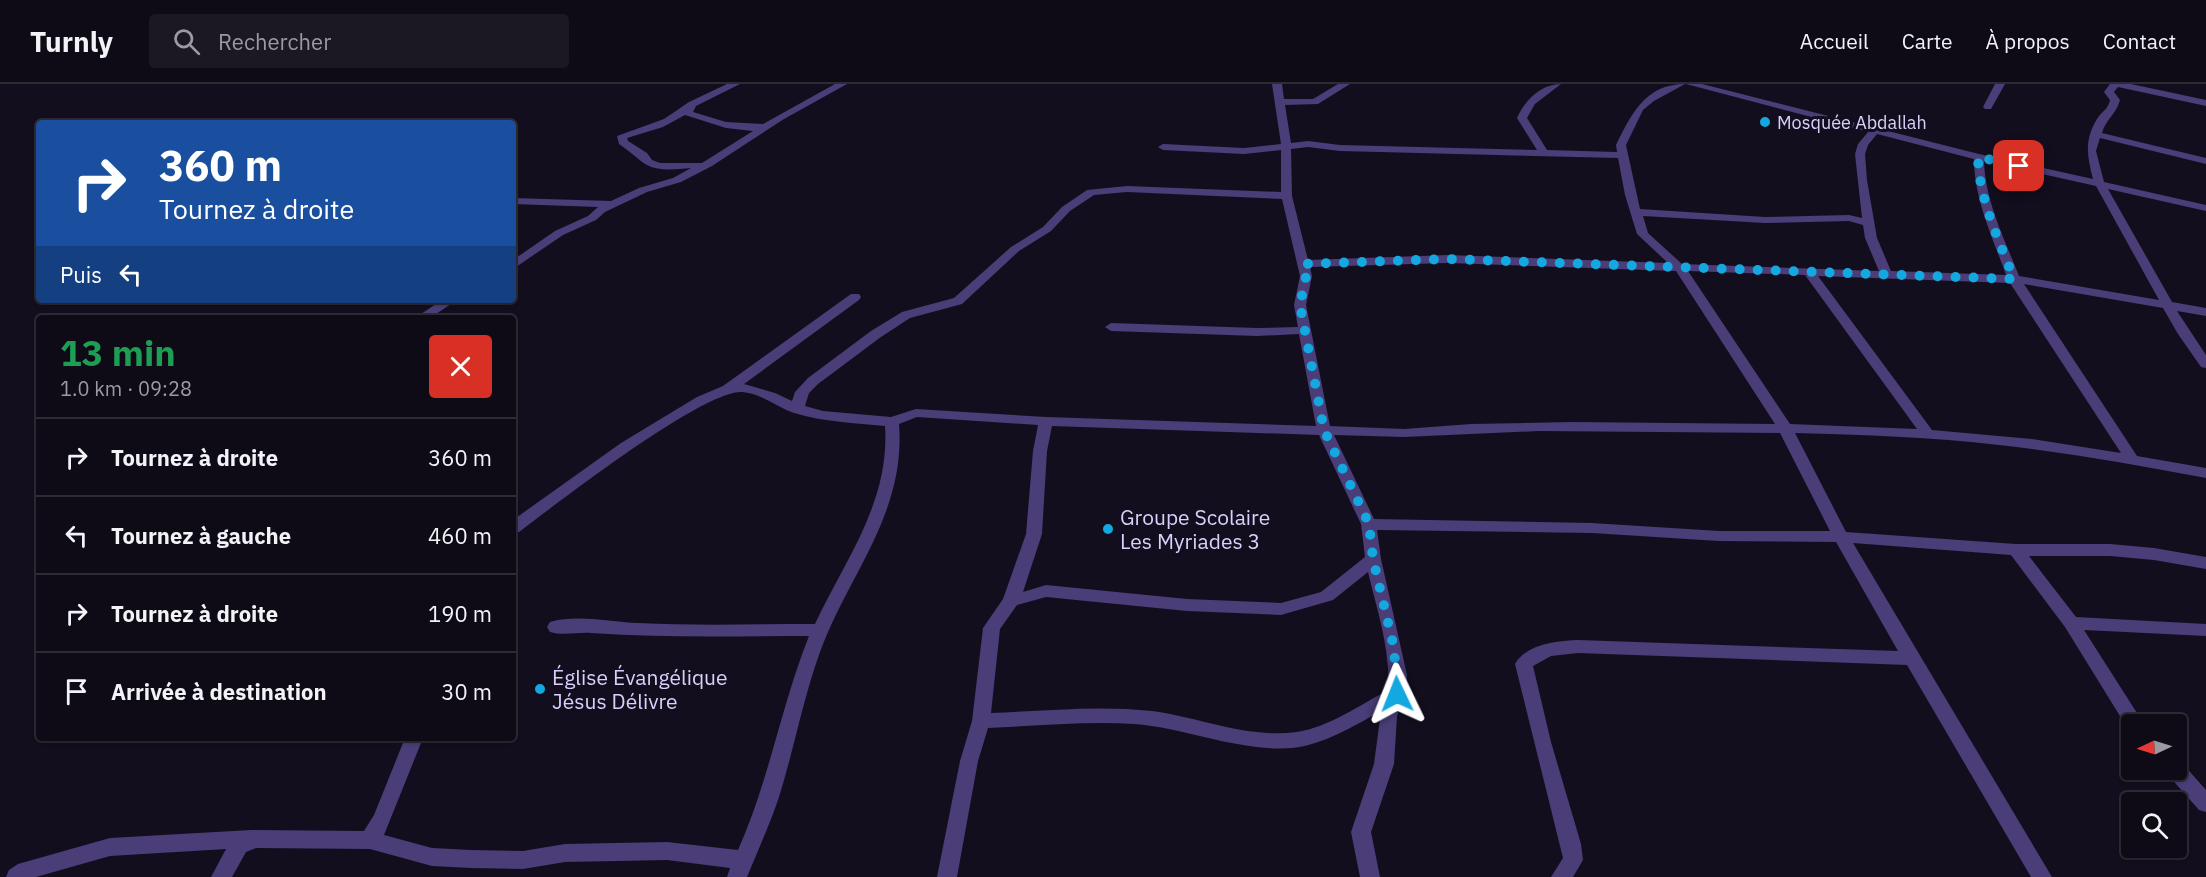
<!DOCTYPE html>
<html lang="fr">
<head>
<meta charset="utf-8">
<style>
  body { margin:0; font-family:"IBM Plex Sans",sans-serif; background:#1c1823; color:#f1f3f6; height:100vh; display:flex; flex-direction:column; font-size:22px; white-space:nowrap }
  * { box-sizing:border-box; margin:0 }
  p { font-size:20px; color:#9b9aa1 }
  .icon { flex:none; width:33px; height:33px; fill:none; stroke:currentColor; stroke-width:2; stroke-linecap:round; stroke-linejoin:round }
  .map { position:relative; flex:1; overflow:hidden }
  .panel { position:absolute; left:36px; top:231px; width:480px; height:426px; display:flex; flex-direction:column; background:#0e0a16; border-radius:6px; box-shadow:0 2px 4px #0004,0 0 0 2px #2e2b35 }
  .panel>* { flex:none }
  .top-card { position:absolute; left:36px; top:36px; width:480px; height:183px; border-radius:6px; box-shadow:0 2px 4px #0004,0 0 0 2px #2e2b35; background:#1a4fa0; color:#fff; overflow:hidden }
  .needle { width:39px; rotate:266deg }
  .buttons { position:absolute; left:2121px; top:630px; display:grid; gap:12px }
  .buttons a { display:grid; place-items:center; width:66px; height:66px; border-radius:6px; background:#0e0a16; box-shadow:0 2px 4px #0004,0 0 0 2px #2e2b35; font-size:30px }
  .pin { position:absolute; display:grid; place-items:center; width:51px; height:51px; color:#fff; margin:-26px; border-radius:12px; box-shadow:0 3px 9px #0006 }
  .me { position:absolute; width:66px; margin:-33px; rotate:358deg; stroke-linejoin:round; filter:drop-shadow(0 0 4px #0008) }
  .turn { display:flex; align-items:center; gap:21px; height:126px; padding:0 24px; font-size:27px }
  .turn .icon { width:78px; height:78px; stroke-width:2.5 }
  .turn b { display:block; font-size:42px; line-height:51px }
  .then { display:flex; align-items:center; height:57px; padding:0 24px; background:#0003; gap:12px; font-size:22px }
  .round { display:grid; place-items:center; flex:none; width:63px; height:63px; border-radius:6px; background:#1c1823 }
  .head { display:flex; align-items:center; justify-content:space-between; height:102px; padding:0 24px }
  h1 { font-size:36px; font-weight:800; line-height:45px; color:#1e9e55 }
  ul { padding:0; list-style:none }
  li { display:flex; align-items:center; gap:18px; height:78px; padding:0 24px; border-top:2px solid #2e2b35 }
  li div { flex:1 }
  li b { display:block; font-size:22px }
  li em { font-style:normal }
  header { display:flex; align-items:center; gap:36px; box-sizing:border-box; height:84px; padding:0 30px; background:#0e0a16; border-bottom:2px solid #2e2b35 }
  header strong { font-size:28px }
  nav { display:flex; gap:33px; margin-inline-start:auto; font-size:21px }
  .search { width:420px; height:54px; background:#1c1823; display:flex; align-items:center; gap:15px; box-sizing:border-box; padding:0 21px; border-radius:6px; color:#9b9aa1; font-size:22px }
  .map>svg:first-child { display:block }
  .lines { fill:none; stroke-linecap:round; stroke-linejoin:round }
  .street { fill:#4a3d78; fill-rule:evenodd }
  .route { stroke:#14a8e1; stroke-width:10; stroke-dasharray:0 18 }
  .poi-dot { fill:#14a8e1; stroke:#130e1e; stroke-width:2 }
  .labels { text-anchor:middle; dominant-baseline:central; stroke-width:6; stroke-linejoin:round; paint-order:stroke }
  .far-poi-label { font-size:18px; fill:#dccffb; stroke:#130e1e; text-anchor:start }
  .poi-label { font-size:21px; fill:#dccffb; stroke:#130e1e; text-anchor:start }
</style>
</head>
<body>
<header>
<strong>Turnly</strong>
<div class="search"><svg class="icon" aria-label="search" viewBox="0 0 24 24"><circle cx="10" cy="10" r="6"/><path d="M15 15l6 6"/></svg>Rechercher</div>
<nav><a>Accueil</a><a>Carte</a><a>À propos</a><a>Contact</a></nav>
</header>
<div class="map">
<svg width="2206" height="793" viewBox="0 0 2206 793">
  <rect width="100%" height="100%" fill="#130e1e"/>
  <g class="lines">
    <!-- street -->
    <path class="street" d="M727 0H740L696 22 693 28 726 38 763 40 835 0H847L784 35 712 82 681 98 647 108 605 128 596 136 563 151 513 185V176L555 147 588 132 598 123 513 120V114L611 117 639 104 673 94 691 84C677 85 660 88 647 81 641 78 627 65 619 60L617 52 664 35 689 18ZM685 31 726 44 753 47 702 79H660L652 76 647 69 628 57 627 54 663 43Z
      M1272 0H1282L1284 15H1313L1338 0H1350L1318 20 1285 21 1291 59 1308 57 1340 61 1537 66 1517 34C1525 16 1541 0 1561 0L1535 20 1527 34 1547 66 1617 68 1616 61C1631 31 1645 0 1685 0L1654 17 1643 26 1626 61 1640 125 1765 133 1849 131 1862 134 1855 70 1858 60 1868 48 1686 0H1702L1979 70 2093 95C2087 72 2084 56 2097 35 2102 27 2108 26 2110 16L2104 8 2110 0H2131L2206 16V22L2118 3 2114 8 2120 16C2117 29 2106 35 2102 49L2206 74V80L2100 54 2096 67 2104 98 2206 121V127L2108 105 2172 218 2206 224V232L2177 227 2206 271V284L2201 283 2178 250 2163 224 2024 200 2137 372 2206 384V394C2137 381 2069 369 1999 361 1932 353 1863 351 1795 349L1846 448 2016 460H2110L2154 464 2206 473V485L2154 476 2110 472H2029L2076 533 2206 540V552L2084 546 2144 640H2132V646L2128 645 2065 543 2011 471 1853 459 2052 793H2031L1907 581 1578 569 1551 572 1533 582 1551 658 1581 760 1583 776 1573 793H1551L1563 774 1515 580C1526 560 1557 557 1578 556L1898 567 1836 458 1719 457 1592 449 1377 446 1381 475 1407 591 1406 610 1397 632 1394 680 1371 748 1380 793H1360L1351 748 1374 680 1381 627C1354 642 1323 661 1292 664 1239 668 1187 644 1134 640 1086 637 1037 642 988 644L978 677 957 793H937L960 677 972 637 983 544 1003 515 1026 450 1033 367 1038 341 917 333 899 340C906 430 849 489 820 568 803 615 794 665 779 713 770 740 758 766 747 793H727L730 784 667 776 565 778 523 785 471 784 432 782 370 765 256 764 246 768 232 793H211L226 765 110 772 36 793H6L9 786 18 780 110 754 251 746 364 747 374 731 405 654H423L384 751 432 764 471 766 523 767 565 760 667 758 738 766C769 697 781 622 809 552 736 552 664 554 591 549 578 548 563 552 550 548L547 543 550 538C577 530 610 538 638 539 696 542 756 540 815 540 846 474 890 418 885 342 855 339 824 338 794 329 777 323 762 310 743 308 705 304 555 421 519 448L513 449V436L621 359 697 313 723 302 851 210H859L861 213 859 216 744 300 775 309 792 317 795 308 808 294 871 247 902 228 954 214 1011 163 1043 143 1062 123 1087 106 1127 102 1281 108V66L1244 70 1163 66 1158 63 1163 60 1244 64 1281 60ZM1877 50 1974 75C1974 115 1993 154 2006 191L1891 187 1877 154 1867 96 1865 70 1868 61ZM1308 63 1340 67 1618 74 1625 111 1637 150 1668 179 1448 171 1308 176 1292 112 1291 65ZM1984 77 2096 102 2159 216 2019 192C2005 156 1985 117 1984 77ZM1127 108 1282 115 1300 192 1294 221 1298 243 1257 244 1111 239 1105 243 1111 247 1257 252 1299 250 1316 342 1046 333 916 325 891 333 823 327 805 322 809 309 818 300 881 253 910 234 962 220 1019 167 1051 147 1070 127 1094 111ZM1643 132 1765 139 1849 137 1863 141 1865 154 1879 187 1682 180 1648 149ZM1448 179 1676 187 1775 340 1572 338 1471 340 1404 345 1330 342 1306 221 1312 192 1310 183ZM1688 187 1805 191 1917 345 1790 340ZM1818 192 2010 199 2121 369 2032 355 1932 346ZM1052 342 1319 351 1361 440 1365 473 1321 508 1281 519 1187 515 1046 501 1023 508 1042 450 1047 367ZM1538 347 1780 349 1830 447H1719L1592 439 1374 435 1334 351 1404 353ZM1368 488C1377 526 1391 567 1388 606 1360 621 1329 643 1297 648 1249 655 1198 633 1152 627 1098 621 1045 627 991 629L1000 545 1017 521 1046 513 1187 527 1281 531 1333 516Z
      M1995 0H2005L1991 25H1985L1983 23Z
      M442 216H457L430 234H415Z
      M2176 678 2183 680 2206 706V728L2199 726 2169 692 2167 686H2176Z"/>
  </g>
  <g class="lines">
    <!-- route -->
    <path class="route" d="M1397 610 1394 564 1373 475 1369 440 1324 346 1300 221 1306 192 1304 180 1448 175 2014 195C1999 156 1979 116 1978 73L2019 82"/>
  </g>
  <!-- markers -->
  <g class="poi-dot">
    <circle cx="1765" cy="38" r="6"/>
    <circle cx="1108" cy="445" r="6"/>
    <circle cx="540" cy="605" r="6"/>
  </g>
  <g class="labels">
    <!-- far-poi labels -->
    <g class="far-poi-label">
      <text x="1777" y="38">Mosquée Abdallah</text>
    </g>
    <!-- poi labels -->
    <g class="poi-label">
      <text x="1120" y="433">Groupe Scolaire<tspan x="1120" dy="24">Les Myriades 3</tspan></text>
      <text x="552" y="593">Église Évangélique<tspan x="552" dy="24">Jésus Délivre</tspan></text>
    </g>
  </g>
</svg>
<div class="buttons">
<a><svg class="needle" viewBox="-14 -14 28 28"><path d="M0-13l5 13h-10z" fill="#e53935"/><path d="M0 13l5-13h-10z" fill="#9b9aa1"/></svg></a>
<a><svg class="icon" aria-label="search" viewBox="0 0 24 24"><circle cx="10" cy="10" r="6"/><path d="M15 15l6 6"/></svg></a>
</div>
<div class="pin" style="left:2019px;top:82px;background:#d93025"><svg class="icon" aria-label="arrive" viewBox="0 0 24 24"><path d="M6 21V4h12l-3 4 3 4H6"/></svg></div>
<svg class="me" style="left:1397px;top:610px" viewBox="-20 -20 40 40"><path d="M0-17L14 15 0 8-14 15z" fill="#14a8e1" stroke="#fff" stroke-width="4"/></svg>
<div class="top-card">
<div class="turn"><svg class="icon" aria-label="right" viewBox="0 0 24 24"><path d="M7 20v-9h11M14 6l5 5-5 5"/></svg><div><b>360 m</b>Tournez à droite</div></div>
<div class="then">Puis<svg class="icon" aria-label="left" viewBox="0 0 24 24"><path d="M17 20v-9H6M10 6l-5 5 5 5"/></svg></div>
</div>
<section class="panel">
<div class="head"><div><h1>13 min</h1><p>1.0 km · 09:28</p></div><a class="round" style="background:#d93025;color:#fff"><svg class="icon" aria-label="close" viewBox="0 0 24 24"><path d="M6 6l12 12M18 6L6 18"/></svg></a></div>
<ul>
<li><svg class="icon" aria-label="right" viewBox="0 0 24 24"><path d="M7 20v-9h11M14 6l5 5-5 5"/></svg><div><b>Tournez à droite</b></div><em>360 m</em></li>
<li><svg class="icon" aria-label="left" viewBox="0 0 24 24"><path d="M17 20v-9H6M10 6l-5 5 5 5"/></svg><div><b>Tournez à gauche</b></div><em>460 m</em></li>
<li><svg class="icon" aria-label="right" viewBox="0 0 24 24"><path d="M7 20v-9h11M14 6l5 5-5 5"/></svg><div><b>Tournez à droite</b></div><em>190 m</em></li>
<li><svg class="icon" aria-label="arrive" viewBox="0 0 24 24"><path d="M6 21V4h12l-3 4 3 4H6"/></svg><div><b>Arrivée à destination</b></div><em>30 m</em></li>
</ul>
</section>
</div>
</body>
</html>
